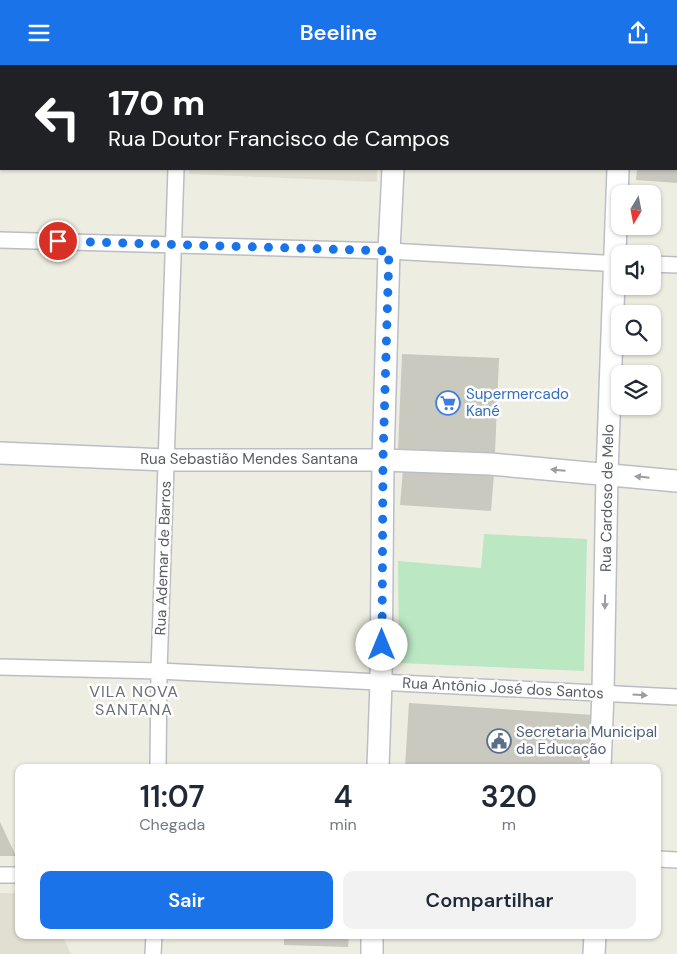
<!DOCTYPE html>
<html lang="pt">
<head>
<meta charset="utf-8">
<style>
  body { margin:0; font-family:"DM Sans",sans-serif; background:#f2f2f3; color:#1f2937; height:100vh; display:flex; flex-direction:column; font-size:19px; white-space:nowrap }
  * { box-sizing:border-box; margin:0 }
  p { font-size:16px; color:#747a83 }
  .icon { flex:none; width:28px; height:28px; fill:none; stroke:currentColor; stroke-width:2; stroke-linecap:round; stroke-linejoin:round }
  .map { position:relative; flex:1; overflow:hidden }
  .drawer { position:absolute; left:15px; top:699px; width:646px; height:175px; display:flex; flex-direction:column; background:#fff; border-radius:10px; box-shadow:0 1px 4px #0004 }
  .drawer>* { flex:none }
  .hud { position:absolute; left:0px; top:0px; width:678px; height:105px; box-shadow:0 1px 4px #0004; background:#202124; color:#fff; overflow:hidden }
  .needle { width:32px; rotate:190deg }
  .tools { position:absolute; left:611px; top:120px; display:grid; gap:10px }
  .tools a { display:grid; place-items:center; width:50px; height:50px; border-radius:10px; background:#fff; box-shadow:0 1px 4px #0004; font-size:25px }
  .pin { position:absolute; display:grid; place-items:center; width:42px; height:42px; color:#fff; margin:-21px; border:2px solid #fff; border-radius:50%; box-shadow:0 1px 5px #0007 }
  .me { position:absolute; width:55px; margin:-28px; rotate:0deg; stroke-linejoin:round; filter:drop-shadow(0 0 4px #0008) }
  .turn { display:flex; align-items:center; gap:18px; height:105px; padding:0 25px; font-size:22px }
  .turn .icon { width:65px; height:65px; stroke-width:2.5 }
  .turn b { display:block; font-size:35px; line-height:42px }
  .eta { display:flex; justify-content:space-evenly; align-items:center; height:85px; text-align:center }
  .eta b { font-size:30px; font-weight:600; line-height:35px }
  .cta { display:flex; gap:10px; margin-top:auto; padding:10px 25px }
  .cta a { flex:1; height:58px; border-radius:10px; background:#1a73e8; color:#fff; font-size:20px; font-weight:600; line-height:58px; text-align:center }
  .cta a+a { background:#f2f2f3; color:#1f2937 }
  header { display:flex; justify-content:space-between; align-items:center; height:65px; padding:0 25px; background:#1a73e8; color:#fff; font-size:22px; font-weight:600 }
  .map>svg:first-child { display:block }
  .education { fill:#e0dfd1 }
  .green { fill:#bbe7c2 }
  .building { fill:#cac9c0 }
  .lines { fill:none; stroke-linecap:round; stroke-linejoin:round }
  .street-casing { stroke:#bbbdc3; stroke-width:18 }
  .secondary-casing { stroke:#bbbec6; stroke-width:24 }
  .street { stroke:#fff; stroke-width:15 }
  .secondary { stroke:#fff; stroke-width:21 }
  .oneway { fill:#9b9da1 }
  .route { stroke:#1a73e8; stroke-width:9; stroke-dasharray:0 16.2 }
  .labels { text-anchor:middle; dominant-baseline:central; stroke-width:5; stroke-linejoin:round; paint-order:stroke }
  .shop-label { font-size:15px; fill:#366cbe; stroke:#fff; text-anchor:start }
  .street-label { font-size:15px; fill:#595c63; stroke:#fff }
  .service-label { font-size:15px; fill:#4e5e75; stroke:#fff; text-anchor:start }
  .neighbourhood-label { font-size:16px; letter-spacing:1px; fill:#6a6e75; stroke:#fff }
</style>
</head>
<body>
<header><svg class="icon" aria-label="menu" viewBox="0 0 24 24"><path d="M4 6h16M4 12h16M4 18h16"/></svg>Beeline<svg class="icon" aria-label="share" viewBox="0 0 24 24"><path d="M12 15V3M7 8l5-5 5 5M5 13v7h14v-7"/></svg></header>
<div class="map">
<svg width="677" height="889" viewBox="0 0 677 889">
  <rect width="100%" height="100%" fill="#eeede1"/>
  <!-- education -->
  <path class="education" d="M194 0H381V1H194Z
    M189 104H377V117L189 109Z
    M0 828H19V870H62L71 889H0Z"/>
  <!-- green -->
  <path class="green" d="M484 469 587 474 584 606 399 598 398 496 481 503Z"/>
  <!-- building -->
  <path class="building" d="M637 104H677V118L636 115Z
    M402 289 499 293 495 388 398 384Z
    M403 404 494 410 491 446 400 440Z
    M409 638 594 650 591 702H405Z
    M0 757 16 791H0Z
    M284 870H349L348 882 284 880Z"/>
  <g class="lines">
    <!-- street casing -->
    <g class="street-casing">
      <path id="street" d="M181 1V0
        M0 175 389 186 620 199
        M652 199 677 200
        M0 602 159 606 677 632
        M158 702 159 606 176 104
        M658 794 677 795
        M0 810H19
        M153 889 154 870"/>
    </g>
    <!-- secondary casing -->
    <g class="secondary-casing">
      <path id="secondary" d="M398 1V0
        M623 1V0
        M0 388 166 395H383L490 399 677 416
        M378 702 381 617 383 395 389 186 393 104
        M600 702 603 628 607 409 618 104
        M372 889V870
        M594 889 595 870"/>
    </g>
    <!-- street -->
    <use href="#street" class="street"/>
    <!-- secondary -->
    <use href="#secondary" class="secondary"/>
  </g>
  <!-- one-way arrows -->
  <defs><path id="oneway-solid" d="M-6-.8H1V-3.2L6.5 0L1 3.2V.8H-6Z" transform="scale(1.25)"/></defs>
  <g class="oneway">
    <use href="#oneway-solid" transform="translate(558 405) rotate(-175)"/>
    <use href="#oneway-solid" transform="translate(642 412) rotate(-174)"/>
    <use href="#oneway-solid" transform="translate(605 537) rotate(91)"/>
    <use href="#oneway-solid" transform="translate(640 630) rotate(3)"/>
  </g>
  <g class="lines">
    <!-- route -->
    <path class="route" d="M58 176 389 186 383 395 382 580"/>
  </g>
  <!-- icons -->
  <defs>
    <g id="supermarket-ring" transform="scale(1.25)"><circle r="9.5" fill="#fff" stroke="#3f7fe0" stroke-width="1.5"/><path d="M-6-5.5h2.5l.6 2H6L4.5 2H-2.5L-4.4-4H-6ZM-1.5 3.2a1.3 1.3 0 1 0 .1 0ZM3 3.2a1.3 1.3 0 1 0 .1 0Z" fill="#3f7fe0"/></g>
    <g id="civic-ring" transform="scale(1.25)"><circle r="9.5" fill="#fff" stroke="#5c6f8a" stroke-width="1.5"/><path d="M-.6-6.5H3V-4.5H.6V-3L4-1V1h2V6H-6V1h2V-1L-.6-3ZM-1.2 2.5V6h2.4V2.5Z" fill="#5c6f8a"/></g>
  </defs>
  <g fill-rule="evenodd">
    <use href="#supermarket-ring" x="448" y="338"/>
    <use href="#civic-ring" x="499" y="676"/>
  </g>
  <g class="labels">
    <!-- shop labels -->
    <g class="shop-label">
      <text x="466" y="329">Supermercado<tspan x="466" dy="17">Kané</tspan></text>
    </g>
    <!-- street labels -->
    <g class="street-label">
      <text x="249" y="394">Rua Sebastião Mendes Santana</text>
      <text transform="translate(607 433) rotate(-89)">Rua Cardoso de Melo</text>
      <text transform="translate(163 493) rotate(-88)">Rua Ademar de Barros</text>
      <text transform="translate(503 623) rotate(3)">Rua Antônio José dos Santos</text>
    </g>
    <!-- service labels -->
    <g class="service-label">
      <text x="516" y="667">Secretaria Municipal<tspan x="516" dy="17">da Educação</tspan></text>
    </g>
    <!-- neighbourhood labels -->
    <g class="neighbourhood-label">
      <text x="134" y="626">VILA NOVA<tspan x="134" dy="18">SANTANA</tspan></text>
    </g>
  </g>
</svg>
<div class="tools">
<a><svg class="needle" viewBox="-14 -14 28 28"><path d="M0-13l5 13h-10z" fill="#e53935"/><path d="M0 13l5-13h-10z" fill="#747a83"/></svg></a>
<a><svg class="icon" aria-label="sound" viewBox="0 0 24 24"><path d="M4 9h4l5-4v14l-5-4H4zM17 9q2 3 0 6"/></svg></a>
<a><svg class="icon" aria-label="search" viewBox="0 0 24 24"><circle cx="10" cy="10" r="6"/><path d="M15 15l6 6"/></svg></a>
<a><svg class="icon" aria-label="layers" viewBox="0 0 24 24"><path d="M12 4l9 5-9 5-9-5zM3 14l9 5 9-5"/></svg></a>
</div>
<div class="pin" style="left:58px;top:176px;background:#d93025"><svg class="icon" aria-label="arrive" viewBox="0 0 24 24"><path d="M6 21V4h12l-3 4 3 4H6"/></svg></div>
<svg class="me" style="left:382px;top:580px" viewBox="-20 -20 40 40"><circle r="19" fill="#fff"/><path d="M0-13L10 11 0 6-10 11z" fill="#1a73e8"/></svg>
<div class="hud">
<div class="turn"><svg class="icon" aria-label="left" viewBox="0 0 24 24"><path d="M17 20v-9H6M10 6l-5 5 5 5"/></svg><div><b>170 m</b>Rua Doutor Francisco de Campos</div></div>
</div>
<section class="drawer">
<div class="eta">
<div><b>11:07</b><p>Chegada</p></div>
<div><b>4</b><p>min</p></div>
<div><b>320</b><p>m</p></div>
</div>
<div class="cta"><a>Sair</a><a>Compartilhar</a></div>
</section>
</div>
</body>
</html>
